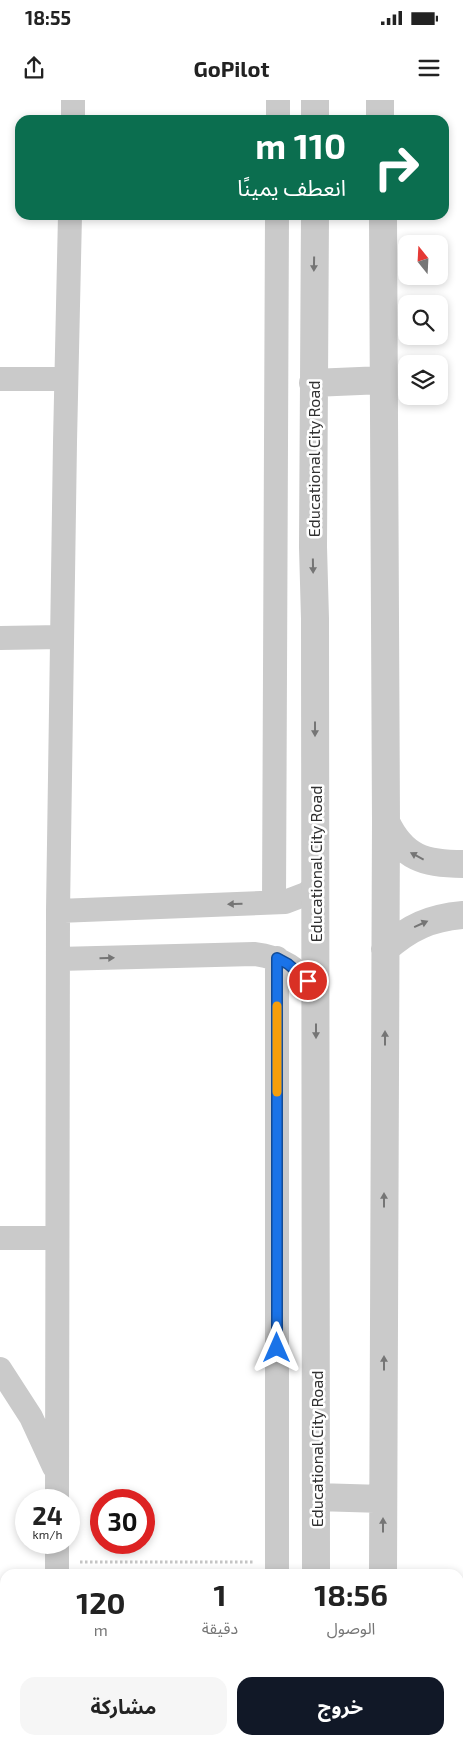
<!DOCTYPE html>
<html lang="ar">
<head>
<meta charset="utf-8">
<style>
  body { margin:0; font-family:"Exo 2","Noto Sans Arabic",sans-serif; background:#f6f6f6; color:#222; direction:rtl; height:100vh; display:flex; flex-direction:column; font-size:19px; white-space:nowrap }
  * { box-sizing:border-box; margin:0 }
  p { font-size:16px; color:#767676 }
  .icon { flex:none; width:28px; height:28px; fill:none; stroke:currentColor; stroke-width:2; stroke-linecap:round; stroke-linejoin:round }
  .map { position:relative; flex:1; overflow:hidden; direction:ltr }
  .drawer { position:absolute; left:0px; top:1469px; width:464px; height:176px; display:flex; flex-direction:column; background:#fff; border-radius:15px 15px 0 0; box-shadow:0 2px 8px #0003; direction:rtl }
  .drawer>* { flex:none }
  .hud { position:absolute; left:15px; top:15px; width:434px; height:105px; border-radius:15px; box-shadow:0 2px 8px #0003; direction:rtl; background:#0b6e4f; color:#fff; overflow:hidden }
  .needle { width:32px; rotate:342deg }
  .buttons { position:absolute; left:398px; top:135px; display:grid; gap:10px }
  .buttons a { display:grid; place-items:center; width:50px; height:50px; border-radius:10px; background:#fff; box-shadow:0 2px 8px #0003; font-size:25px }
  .speed { position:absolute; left:15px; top:1389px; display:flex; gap:10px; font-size:25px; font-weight:700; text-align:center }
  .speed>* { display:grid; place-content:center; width:65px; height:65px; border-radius:50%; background:#fff; box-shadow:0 2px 8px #0003; line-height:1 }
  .speed small { font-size:12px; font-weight:400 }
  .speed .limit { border:8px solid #d22; background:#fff; color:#111 }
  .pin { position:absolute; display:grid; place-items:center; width:42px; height:42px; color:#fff; margin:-21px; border:2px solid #fff; border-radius:50%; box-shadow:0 1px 5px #0007 }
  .me { position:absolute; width:55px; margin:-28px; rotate:0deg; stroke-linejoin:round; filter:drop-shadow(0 0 4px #0008) }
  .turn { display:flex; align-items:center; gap:18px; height:105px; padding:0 20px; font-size:22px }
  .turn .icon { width:65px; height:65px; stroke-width:2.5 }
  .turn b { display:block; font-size:35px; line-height:42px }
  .eta { display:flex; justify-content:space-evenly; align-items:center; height:85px; text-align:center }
  .eta b { font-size:30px; font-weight:700; line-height:35px }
  .primary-button { display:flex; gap:10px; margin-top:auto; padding:10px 20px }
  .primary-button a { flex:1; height:58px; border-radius:15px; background:#111827; color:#fff; font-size:20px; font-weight:700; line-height:58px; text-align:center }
  .primary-button a+a { background:#f6f6f6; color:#222 }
  .status { display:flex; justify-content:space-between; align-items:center; height:35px; padding:0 25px; background:#fff; direction:ltr }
  .status svg { height:14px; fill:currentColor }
  header { display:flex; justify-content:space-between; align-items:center; height:65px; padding:0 20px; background:#fff; font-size:22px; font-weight:700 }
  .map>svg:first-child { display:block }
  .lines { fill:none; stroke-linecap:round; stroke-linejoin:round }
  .path { stroke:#c4c4c4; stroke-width:3; stroke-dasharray:2.5 2.5; stroke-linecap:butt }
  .minor { stroke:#cacaca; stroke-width:24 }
  .tertiary { stroke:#cacaca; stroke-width:28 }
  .oneway { fill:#757575 }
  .route-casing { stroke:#114b97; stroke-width:12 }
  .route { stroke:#1a73e8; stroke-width:9 }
  .slow { stroke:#f59e0b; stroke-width:9 }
  .labels { text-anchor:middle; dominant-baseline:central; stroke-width:5; stroke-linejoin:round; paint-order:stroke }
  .street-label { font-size:16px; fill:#303030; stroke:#fff }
</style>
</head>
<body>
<div class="status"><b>18:55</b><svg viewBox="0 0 49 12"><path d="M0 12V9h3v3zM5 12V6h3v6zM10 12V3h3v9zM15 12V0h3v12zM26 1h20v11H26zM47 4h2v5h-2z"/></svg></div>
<header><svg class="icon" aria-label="menu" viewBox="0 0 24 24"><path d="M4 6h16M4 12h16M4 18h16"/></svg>GoPilot<svg class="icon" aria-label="share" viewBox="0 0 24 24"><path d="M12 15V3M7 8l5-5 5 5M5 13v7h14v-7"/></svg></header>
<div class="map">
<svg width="463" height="1644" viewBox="0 0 463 1644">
  <rect width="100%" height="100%" fill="#fff"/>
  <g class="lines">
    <!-- path -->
    <path class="path" d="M80 1462H253"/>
    <!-- minor -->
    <path class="minor" d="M73 20V0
      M278 20V0
      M0 279H66
      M0 538 62 537
      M274 802 277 115
      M58 811 285 802 306 794 315 787
      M277 858V1474
      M58 859 254 854C281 857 300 869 316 892
      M0 1138H56
      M0 1269 31 1317 54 1367
      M57 1400 58 811 65 342 70 115
      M57 1442V1474
      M58 1640V1644
      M277 1644V1640"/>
    <!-- tertiary -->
    <path class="tertiary" d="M380 0V20
      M315 20V0
      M315 115 313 447 315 519 316 1474
      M383 115 386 722 383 1474
      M313 283 383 280
      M386 722C403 758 425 764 463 764
      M385 849C410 827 430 818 463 815
      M316 1397 383 1399
      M316 1644V1640
      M383 1644V1640"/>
  </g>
  <!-- one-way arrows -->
  <defs><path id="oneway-solid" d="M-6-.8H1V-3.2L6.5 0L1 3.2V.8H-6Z" transform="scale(1.25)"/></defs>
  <g class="oneway">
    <use href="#oneway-solid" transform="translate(314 164) rotate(91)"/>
    <use href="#oneway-solid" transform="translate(313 466) rotate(89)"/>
    <use href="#oneway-solid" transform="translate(315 629) rotate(90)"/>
    <use href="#oneway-solid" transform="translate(417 756) rotate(-152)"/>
    <use href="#oneway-solid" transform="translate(235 804) rotate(178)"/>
    <use href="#oneway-solid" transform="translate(421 824) rotate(-24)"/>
    <use href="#oneway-solid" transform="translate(107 858) rotate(-2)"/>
    <use href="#oneway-solid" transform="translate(316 931) rotate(90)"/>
    <use href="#oneway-solid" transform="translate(385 938) rotate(-90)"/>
    <use href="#oneway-solid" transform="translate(384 1100) rotate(-90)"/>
    <use href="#oneway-solid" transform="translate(384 1263) rotate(-90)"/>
    <use href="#oneway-solid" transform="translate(383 1425) rotate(-90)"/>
  </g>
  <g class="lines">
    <!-- route casing -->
    <g class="route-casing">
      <path id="route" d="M277 1248V858L288 864 308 881"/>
    </g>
    <!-- route -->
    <use href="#route" class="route"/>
    <!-- slow -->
    <path class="slow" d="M277 906V992"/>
  </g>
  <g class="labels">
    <!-- street labels -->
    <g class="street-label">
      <text transform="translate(313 359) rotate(-90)">Educational City Road</text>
      <text transform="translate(315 764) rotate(-90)">Educational City Road</text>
      <text transform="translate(316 1349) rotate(-90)">Educational City Road</text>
    </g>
  </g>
</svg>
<div class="buttons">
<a><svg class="needle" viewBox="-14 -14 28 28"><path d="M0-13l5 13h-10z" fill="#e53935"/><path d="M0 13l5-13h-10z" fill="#767676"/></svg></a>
<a><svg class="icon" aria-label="search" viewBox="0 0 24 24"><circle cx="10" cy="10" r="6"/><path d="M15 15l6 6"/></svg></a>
<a><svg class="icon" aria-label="layers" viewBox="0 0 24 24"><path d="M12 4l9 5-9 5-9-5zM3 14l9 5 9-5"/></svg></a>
</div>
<div class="speed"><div>24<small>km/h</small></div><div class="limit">30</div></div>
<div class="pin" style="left:308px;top:881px;background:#d93025"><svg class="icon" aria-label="arrive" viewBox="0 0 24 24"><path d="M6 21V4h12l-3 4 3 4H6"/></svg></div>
<svg class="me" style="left:277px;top:1248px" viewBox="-20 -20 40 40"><path d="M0-17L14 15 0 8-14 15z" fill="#1a73e8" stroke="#fff" stroke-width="4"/></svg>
<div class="hud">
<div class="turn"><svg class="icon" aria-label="right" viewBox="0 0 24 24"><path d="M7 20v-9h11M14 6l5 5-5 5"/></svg><div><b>110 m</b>انعطف يمينًا</div></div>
</div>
<section class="drawer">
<div class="eta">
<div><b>18:56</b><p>الوصول</p></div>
<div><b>1</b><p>دقيقة</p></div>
<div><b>120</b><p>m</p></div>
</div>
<div class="primary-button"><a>خروج</a><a>مشاركة</a></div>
</section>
</div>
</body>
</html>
